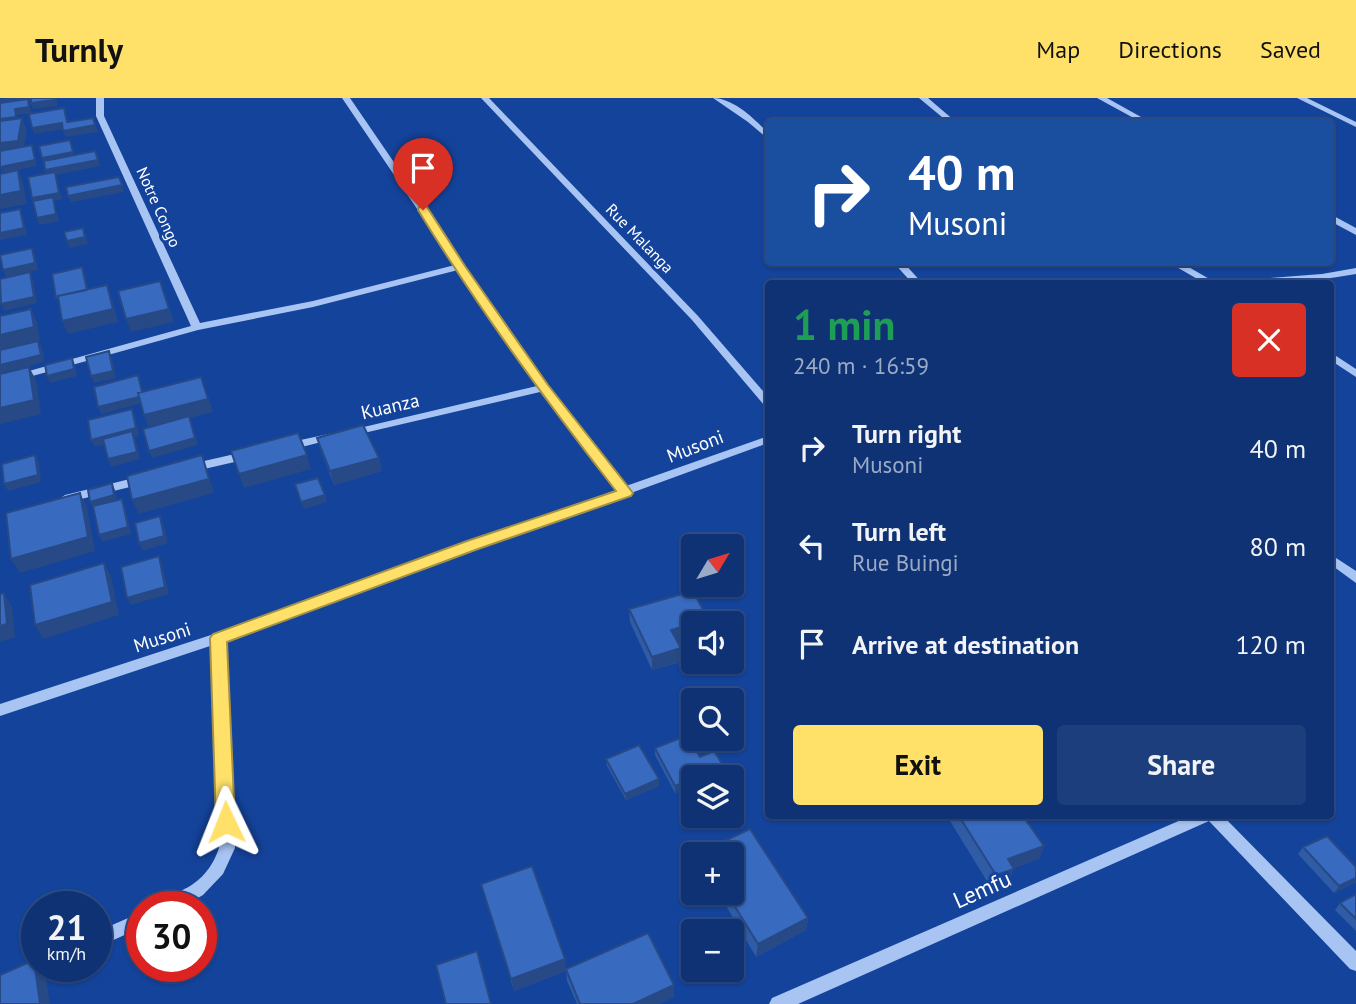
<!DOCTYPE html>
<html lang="en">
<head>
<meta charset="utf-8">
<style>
  body { margin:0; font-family:"PT Sans",sans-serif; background:#1d3e7c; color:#f1f3f6; height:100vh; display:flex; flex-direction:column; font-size:26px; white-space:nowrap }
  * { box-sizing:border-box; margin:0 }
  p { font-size:23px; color:#9baac5 }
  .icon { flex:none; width:38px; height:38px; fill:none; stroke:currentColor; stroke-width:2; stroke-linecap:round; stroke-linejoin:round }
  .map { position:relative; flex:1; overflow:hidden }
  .side { position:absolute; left:765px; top:182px; width:569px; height:539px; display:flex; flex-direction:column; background:#0f3274; border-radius:7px; box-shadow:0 2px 5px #0004,0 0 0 2px #2f4d86 }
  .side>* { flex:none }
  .guide { position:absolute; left:765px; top:21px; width:569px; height:147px; border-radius:7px; box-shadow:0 2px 5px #0004,0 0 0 2px #2f4d86; background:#1a4fa0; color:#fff; overflow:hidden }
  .needle { width:46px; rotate:52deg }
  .tools { position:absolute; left:681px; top:436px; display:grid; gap:14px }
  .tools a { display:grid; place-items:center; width:63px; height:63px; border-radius:7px; background:#0f3274; box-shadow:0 2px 5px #0004,0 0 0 2px #2f4d86; font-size:35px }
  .speed { position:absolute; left:21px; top:793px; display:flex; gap:14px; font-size:35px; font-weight:700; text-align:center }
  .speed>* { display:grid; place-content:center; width:91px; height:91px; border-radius:50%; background:#0f3274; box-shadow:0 2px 5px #0004,0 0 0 2px #2f4d86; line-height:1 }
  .speed small { font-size:18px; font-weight:400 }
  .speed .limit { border:10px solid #d22; background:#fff; color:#111 }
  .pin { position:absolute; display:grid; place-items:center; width:60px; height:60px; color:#fff; margin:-72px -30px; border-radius:50% 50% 50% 0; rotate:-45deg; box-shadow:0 0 7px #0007 }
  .pin .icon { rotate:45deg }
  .me { position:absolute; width:77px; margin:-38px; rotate:358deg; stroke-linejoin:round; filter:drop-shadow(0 0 5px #0008) }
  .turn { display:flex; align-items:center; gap:24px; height:147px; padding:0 28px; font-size:32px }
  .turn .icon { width:91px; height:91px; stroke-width:2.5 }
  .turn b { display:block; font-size:49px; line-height:60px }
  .round { display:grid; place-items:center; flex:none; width:74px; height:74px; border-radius:7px; background:#1d3e7c }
  .headline { display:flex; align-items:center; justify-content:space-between; height:119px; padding:0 28px }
  h1 { font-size:42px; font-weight:600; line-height:52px; color:#1e9e55 }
  .primary-button { display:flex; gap:14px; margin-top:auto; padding:14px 28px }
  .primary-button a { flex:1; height:80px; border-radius:7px; background:#ffe16a; color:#111; font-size:28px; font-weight:600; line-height:80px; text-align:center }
  .primary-button a+a { background:#1d3e7c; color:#f1f3f6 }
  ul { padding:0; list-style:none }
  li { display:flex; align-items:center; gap:21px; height:98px; padding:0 28px }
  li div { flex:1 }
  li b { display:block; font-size:26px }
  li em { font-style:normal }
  header { display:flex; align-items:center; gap:42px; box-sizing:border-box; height:98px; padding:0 35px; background:#ffe16a; color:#111 }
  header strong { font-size:33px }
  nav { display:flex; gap:38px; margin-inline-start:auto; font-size:24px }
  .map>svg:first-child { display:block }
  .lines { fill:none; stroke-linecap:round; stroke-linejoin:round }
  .minor { fill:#a8c4f3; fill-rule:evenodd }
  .wall { fill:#305ba5 }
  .shaded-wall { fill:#274a86 }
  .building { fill:#386ac0; stroke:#274a86; stroke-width:2 }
  .route { fill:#ffe16a; stroke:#a69245; stroke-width:2 }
  .labels { text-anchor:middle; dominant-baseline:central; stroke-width:6; stroke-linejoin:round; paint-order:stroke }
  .far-street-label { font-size:16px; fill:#fff; stroke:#14439b }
  .street-label { font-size:19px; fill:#fff; stroke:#14439b }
  .near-street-label { font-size:23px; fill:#fff; stroke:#14439b }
</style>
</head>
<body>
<header>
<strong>Turnly</strong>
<nav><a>Map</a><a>Directions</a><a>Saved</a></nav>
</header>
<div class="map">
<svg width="1356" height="906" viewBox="0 0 1356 906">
  <rect width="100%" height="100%" fill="#14439b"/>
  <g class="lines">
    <!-- minor -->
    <path class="minor" d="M96 0H104V18L200 225 313 203 455 167 342 0H350L547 288 626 388 768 338V345L631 395 629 398H622L226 543 235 750 223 776 203 797 184 808H161C166 797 184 793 193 786 206 777 214 765 219 750L213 547 0 618V606L214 536 616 392 540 294 351 338 347 337 346 335 351 332 537 288 458 172 313 209 198 232 0 287V281L191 228 96 18Z
      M481 0H489L698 218 768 299V308L764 307 692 222Z
      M713 0C733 0 755 21 768 35V41L748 24Z
      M919 0H928L956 24H948Z
      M1097 0H1107L1150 24H1141Z
      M1297 0H1307L1356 24V29Z
      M1330 116 1356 130V137L1330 123Z
      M893 164H903L923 186H913Z
      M1168 164H1180L1218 186H1206Z
      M1356 170V176C1312 184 1269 186 1225 186L1229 183 1322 176Z
      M1330 254 1356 271V279L1330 262Z
      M333 335 339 338 337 340 286 353 280 349 282 346Z
      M248 353 254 357 252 360 191 374 185 370 191 366Z
      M142 378 148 382 146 385 65 405 59 401 65 397Z
      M1330 456 1356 473V485L1330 466Z
      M1190 718H1223L1356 853V873L1350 871 1209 723 798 906H769L772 900Z
      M142 814V829L96 850V834Z"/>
  </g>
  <!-- wall -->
  <path class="wall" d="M317 340 379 360 382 373 334 387 321 353Z
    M629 511 693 525V539L677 544 681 550V564L652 572 630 524Z
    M655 650 700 659 724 676 693 679V688L675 695 655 657Z
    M606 661 659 688 626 702 607 668Z
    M947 718H1023L1044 748 1039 761 1014 770 1009 784 991 790Z
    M750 731 808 820 806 832 756 859 718 794H732V756H701V754Z
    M1303 749 1356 769V784L1334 795 1298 756Z
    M481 786 566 871 674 899 659 906H577L567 883 566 873 514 893Z
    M1356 796V833L1335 812 1340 805Z"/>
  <!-- shaded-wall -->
  <path class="shaded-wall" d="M8 0H31L32 2 28 3 32 15 17 17 18 25 0 28V1Z
    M54 0H57V8L33 11 31 5Z
    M22 20 27 32 23 55 0 58V45Z
    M93 20 98 34 66 39 63 33Z
    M62 25 64 31 34 36 32 30Z
    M70 42 75 60 44 66 42 60Z
    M32 47 34 54 37 68 2 75 0 69Z
    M95 53 100 68 56 77 62 101 54 103 59 123 39 127 37 120 35 107 32 100 48 78 45 72Z
    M18 72 23 85 27 106 0 111V97Z
    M119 79 124 94 71 104 68 98Z
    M20 111 23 118 27 137 0 142V135Z
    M83 130 88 146 69 150 67 143Z
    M32 150 35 157 38 172 6 179 3 172Z
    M82 169 85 176 90 200 59 207 56 200Z
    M30 174 33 181 37 205 4 213 1 206Z
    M160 183 174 224 131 234 126 221Z
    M107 187 112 201 118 224 68 236 62 223Z
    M31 211 37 224 40 242 38 243 42 249 44 264 0 275V237Z
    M109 253 112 260 116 280 94 285 91 278Z
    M72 260 75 267 77 278 50 285 47 278Z
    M29 269 36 282 41 316 0 326V310Z
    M138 277 146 304 101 316 98 309Z
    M201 279 213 314 190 320 198 347 152 360 149 353V331L144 317Z
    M132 311 135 318 139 337 135 339 140 361 111 369 108 361 134 339 95 349 91 342Z
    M35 357 39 364 41 384 8 393 4 386Z
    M202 357 214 395 139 416 132 402Z
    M307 357 311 371 244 390 239 376Z
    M379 360 382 373 334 387 330 373Z
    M112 385 115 392 117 404 93 411 90 404Z
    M80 395 87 409 95 453 20 475 11 461Z
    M325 397 327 404 304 411 301 404Z
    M122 401 125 408 131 436 102 444 99 437Z
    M160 418 163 425 168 445 143 453 139 445Z
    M159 458 162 466 169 496 131 507 127 500Z
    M104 465 111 478 119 517 43 541 35 527Z
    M4 495 12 509 15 539 0 544V528Z
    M708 521V525H693Z
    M693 525V539L671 545V532Z
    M681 550V564L652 572V559Z
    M724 669V676L716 679H699Z
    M659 681V688L626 702 625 696Z
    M693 681V688L675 695V688Z
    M1044 748 1039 761 1003 774 1008 761Z
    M1014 771 1009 784 991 790 996 777Z
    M1356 780V784L1334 795 1339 788Z
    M808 820 806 832 756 859 758 846Z
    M565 861 566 873 514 893 511 881Z
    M34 862 37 865V868H39L45 874 50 906H40Z
    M674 887V899L659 906H633Z"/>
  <!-- building -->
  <path class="building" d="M31 0H54V2L31 5Z
    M28 1 29 9 15 11 16 19 0 21V5Z
    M64 10 67 24 93 20 95 27 63 33 62 25 32 30 29 16Z
    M22 20 18 43 0 45V23Z
    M70 42 73 54 42 60 39 48Z
    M32 47 35 62 0 69V53Z
    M95 53 98 62 45 72 44 63Z
    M18 72 21 93 0 97V76Z
    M55 74 59 95 32 100 28 79Z
    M119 79 122 87 68 98 66 89Z
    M53 99 56 116 37 120 33 103Z
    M20 111 24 130 0 135V115Z
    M83 130 85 139 67 143 64 134Z
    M32 150 35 165 3 172 0 157Z
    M82 169 87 192 58 198V200H56L52 176Z
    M30 174 34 199 1 206 0 181Z
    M160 183 169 211 126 221 118 193Z
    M107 187 113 211 62 223 58 198Z
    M31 211 34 229 0 237V218Z
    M38 243 41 257 0 267V252Z
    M109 253 113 273 91 278 86 259Z
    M72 260 74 271 47 278 45 267Z
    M29 269 34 302 0 310V276Z
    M138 277 142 294 138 295 139 299 98 309 94 289Z
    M201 279 208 301 144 317 138 295Z
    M132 311 136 330 91 342 88 322Z
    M189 318 195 340 149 353 143 331Z
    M363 327 379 360 330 373 317 340Z
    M132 333 137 354 108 361 103 341Z
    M298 335 307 357 239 376 231 353Z
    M35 357 38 377 4 386 2 366Z
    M202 357 209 381 132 402 127 378Z
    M318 380 325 397 301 404 295 386Z
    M112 385 114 397 90 404 88 392Z
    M80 395 88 439 11 461 6 415Z
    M122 401 128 429 99 437 93 408Z
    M160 418 164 438 139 445 135 425Z
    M159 458 165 489 127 500 121 469Z
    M104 465 112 504 35 527 30 487Z
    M693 493 708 521 671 532 681 550 652 559 629 511Z
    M4 495 7 526 0 528V496Z
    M688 637 700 659 714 653 724 669 699 679H693V681L675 688 655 650Z
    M639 647 659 681 625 696 606 661Z
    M959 718H1023L1044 748 1008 761 1014 771 996 777Z
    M750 731 808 820 758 846 726 794H732V756H703L701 754Z
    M1327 738 1356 769V780L1339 788 1303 749Z
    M532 768 565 861 511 881 481 786Z
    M1356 796V821L1340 805Z
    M648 835 674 887 633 906H580L566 871Z
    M477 853 491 906H446L436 867Z
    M34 862 40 906H0V877Z"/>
  <!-- route -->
  <path class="route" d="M419 109H427L465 168 548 287 633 395 631 398 478 451 227 544 235 724 233 730 226 732 219 730 216 724 210 540 213 536 467 443 616 393C545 302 478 210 418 112Z"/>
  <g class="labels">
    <!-- far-street labels -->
    <g class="far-street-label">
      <text transform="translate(159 109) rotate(66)">Notre Congo</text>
      <text transform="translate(640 140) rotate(46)">Rue Malanga</text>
    </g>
    <!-- street labels -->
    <g class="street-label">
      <text transform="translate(390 308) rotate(-13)">Kuanza</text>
      <text transform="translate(695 348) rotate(-21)">Musoni</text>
      <text transform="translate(162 539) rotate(-18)">Musoni</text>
    </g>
    <!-- near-street labels -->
    <g class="near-street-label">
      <text transform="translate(982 791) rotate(-24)">Lemfu</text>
    </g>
  </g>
</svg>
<div class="tools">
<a><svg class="needle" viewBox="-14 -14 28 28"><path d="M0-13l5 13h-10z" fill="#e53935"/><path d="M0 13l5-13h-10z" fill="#9baac5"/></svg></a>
<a><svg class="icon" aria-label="sound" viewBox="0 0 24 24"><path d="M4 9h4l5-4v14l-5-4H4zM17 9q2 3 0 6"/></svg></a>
<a><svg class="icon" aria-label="search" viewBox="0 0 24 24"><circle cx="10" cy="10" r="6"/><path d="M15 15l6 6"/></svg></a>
<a><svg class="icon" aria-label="layers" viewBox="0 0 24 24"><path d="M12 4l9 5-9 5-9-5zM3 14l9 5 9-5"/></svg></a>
<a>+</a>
<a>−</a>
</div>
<div class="speed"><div>21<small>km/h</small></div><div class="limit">30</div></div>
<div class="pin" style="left:423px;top:112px;background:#d93025"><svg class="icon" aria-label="arrive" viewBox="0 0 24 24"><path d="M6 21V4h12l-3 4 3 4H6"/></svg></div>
<svg class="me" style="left:226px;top:724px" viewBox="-20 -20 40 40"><path d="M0-17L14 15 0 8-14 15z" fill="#ffe16a" stroke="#fff" stroke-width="4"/></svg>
<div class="guide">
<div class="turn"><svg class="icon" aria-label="right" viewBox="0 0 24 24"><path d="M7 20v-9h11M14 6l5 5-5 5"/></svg><div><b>40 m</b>Musoni</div></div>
</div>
<section class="side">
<div class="headline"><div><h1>1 min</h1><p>240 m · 16:59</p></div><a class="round" style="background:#d93025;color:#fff"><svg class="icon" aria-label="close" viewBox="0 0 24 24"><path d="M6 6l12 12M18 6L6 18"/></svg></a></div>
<ul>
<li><svg class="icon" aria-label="right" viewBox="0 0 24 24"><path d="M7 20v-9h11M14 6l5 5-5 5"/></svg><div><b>Turn right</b><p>Musoni</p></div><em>40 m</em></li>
<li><svg class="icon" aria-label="left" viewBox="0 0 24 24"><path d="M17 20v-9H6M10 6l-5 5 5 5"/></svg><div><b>Turn left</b><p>Rue Buingi</p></div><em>80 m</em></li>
<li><svg class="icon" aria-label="arrive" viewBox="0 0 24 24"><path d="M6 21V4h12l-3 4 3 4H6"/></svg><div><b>Arrive at destination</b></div><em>120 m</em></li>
</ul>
<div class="primary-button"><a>Exit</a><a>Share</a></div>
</section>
</div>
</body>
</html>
